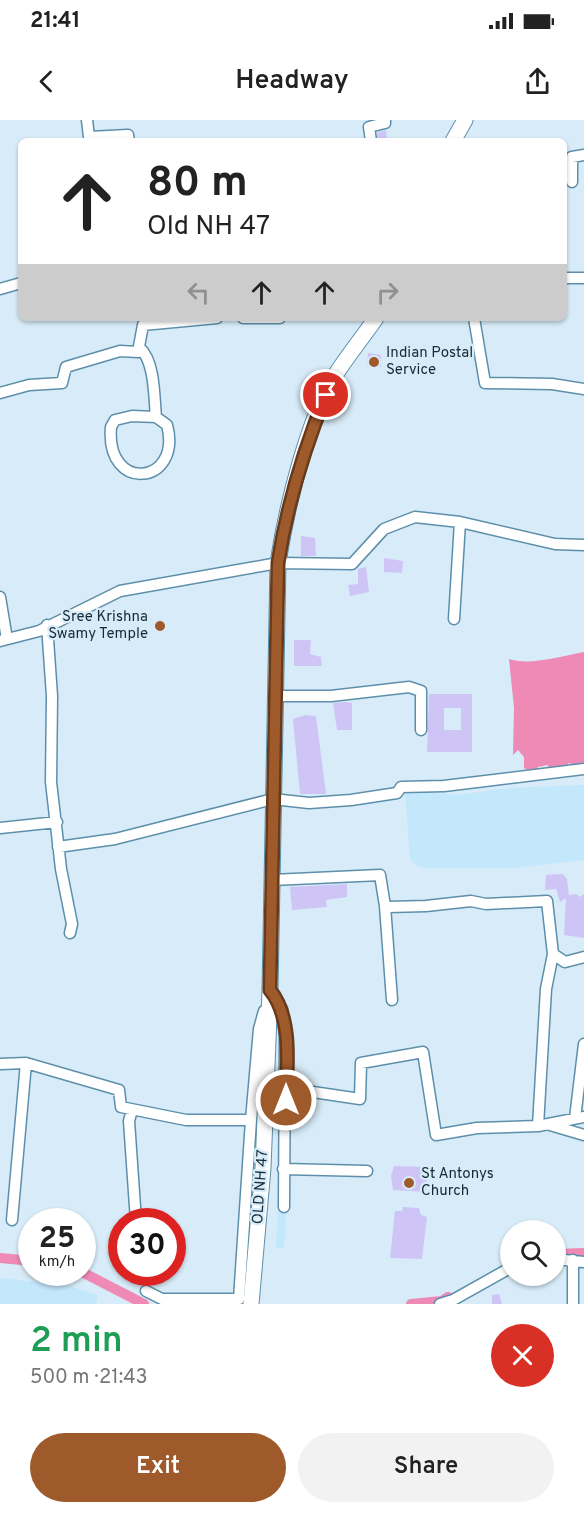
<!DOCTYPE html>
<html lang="en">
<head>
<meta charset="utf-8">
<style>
  body { margin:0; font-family:Overpass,sans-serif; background:#f2f2f2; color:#222; height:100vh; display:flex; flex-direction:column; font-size:22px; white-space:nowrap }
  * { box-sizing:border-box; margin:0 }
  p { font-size:20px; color:#767676 }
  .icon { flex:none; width:33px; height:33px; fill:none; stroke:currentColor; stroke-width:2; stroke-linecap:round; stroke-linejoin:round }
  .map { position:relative; height:1184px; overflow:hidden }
  .side { display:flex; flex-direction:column; background:#fff; flex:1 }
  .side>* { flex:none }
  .guide { position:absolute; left:18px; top:18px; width:549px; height:183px; border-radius:9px; box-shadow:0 2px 4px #0004; background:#fff; color:#222; overflow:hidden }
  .buttons { position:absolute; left:500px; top:1100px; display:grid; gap:12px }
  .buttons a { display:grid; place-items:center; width:66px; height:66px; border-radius:50%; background:#fff; box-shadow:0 2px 4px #0004; font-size:30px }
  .speed { position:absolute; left:18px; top:1088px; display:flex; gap:12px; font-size:30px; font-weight:700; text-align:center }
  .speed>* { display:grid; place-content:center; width:78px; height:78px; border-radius:50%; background:#fff; box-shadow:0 2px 4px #0004; line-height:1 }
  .speed small { font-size:15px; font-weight:400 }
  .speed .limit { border:9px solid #d22; background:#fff; color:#111 }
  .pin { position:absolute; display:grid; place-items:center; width:51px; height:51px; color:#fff; margin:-26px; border:3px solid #fff; border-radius:50%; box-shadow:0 2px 6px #0007 }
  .me { position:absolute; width:66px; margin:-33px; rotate:0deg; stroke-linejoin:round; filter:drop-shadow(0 0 4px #0008) }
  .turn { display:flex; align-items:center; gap:21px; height:126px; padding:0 30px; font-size:27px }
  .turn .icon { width:78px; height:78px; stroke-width:2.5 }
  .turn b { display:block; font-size:42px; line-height:51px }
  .lanes { display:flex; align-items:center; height:57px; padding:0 30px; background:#0003; justify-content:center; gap:30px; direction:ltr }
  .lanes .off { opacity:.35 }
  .round { display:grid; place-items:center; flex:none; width:63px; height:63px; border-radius:32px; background:#f2f2f2 }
  .overview { display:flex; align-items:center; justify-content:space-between; height:102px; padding:0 30px }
  h1 { font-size:36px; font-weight:600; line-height:45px; color:#1e9e55 }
  .cta { display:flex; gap:12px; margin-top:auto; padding:12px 30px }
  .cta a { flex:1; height:69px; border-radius:36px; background:#9e5a2b; color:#fff; font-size:24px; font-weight:600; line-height:69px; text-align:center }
  .cta a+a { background:#f2f2f2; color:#222 }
  .status { display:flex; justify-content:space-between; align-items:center; height:42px; padding:0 30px; background:#fff; direction:ltr }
  .status svg { height:16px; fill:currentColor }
  header { display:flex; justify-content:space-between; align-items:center; height:78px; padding:0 30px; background:#fff; font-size:27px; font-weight:600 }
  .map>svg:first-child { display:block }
  .built { fill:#c3e7fb }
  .water { fill:#ef89b6 }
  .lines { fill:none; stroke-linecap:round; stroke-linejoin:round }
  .canal { stroke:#ef89b6; stroke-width:10 }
  .building { fill:#cec5f6; fill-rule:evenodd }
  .minor-casing { stroke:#5d8fab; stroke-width:13 }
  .primary-casing { stroke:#5d8fab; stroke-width:17 }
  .minor { stroke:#fff; stroke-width:10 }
  .primary { stroke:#fff; stroke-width:15 }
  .route-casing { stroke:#673a1c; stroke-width:15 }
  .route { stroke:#9e5a2b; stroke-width:10 }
  .poi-dot { fill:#9e5a2b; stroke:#d7ecf8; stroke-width:2 }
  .labels { text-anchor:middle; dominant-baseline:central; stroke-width:4.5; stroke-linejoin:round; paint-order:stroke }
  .poi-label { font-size:15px; fill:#162b36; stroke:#d7ecf8; text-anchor:start }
  .street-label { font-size:15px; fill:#162b36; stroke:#d7ecf8 }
</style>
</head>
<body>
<div class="status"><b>21:41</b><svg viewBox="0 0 49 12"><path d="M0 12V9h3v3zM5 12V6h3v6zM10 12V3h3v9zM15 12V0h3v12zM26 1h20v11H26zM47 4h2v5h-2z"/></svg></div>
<header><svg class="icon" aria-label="back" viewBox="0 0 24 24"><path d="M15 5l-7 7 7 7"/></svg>Headway<svg class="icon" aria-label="share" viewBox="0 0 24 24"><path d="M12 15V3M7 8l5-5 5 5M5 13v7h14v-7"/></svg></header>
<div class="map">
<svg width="584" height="1184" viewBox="0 0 584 1184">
  <rect width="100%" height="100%" fill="#d7ecf8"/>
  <!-- built -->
  <path class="built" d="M584 665V740L516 748H425L417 746 410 739 405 670 456 675 509 668Z
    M278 1090 286 1092 284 1128H276Z
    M0 1158 69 1166 98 1175 96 1184H0Z"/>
  <!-- water -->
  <path class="water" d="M584 532V642L578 647 569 643 561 651 552 650 547 645 538 647 534 653 524 648V637L518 630 513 635 514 588 509 539C529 546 563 536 584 532Z"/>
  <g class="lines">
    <!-- canal -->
    <path class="canal" d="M555 1134 584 1133
      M0 1138 32 1141
      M82 1152 144 1184
      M411 1184 442 1181 448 1177"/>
  </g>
  <!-- building -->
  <path class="building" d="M386 10 387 21H378L377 13Z
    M368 233 381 235V247L367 245Z
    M301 416 315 418 316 436H301Z
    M384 438 403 441 402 453 384 452Z
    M366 447 369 472 350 476 348 465 358 464V449Z
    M294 520H311L310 534 321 537 322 546H294Z
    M429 574H472V632H427ZM444 588H461V610H444Z
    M345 582 352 583V610H337L333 583Z
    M305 595 316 596 326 674H300L293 599Z
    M563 754 567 759 569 775 577 774 579 777 584 774V818L564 815 566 778 560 782 556 769 545 770 546 755Z
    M347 764V777L326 780 327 787 292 790 290 767Z
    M394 1046 428 1047 426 1072 393 1070 391 1056Z
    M403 1087 419 1088 421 1095 427 1097 422 1139 390 1138 395 1091H402Z
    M499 1174 502 1184H492V1175Z"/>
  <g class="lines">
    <!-- minor casing -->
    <g class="minor-casing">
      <path id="minor" d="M87 0 89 17 128 15 129 21
        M371 21 369 7 385 3V0
        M572 62V37L584 35
        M564 158H584
        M0 169 21 163
        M243 198H280
        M474 198 485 263 552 264 584 269
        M140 228C155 242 154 277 156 297L167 305C183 365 105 374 111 307L115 300 132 296 156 297
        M0 273 29 265 62 263 66 247 120 231 138 232 143 205 217 198
        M0 477 7 519
        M454 499 460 402
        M47 505 52 576 51 662 61 749 72 804 70 813
        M0 521 39 511 120 471 278 443 352 444 384 409 415 397 460 402 555 424 584 425
        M274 576H331L409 567 421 571V610
        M0 708 57 702
        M58 727 115 719 273 679 309 683 351 680 397 673 401 667 444 666 584 649
        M272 760 380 755 385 786 388 787 426 786 471 781 486 784 547 781 553 834 565 842 584 837
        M385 786 392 880
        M270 870 282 889 285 916 284 1087
        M0 944 26 943 119 970 121 987 186 1000H251L259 909 264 891
        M286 968 360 979 361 943 423 932 436 1015 477 1008 538 1006 546 869 553 834
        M132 990 129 1001 136 1101
        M575 998 584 924
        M550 1005 584 1015
        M538 1006 584 997
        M283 1049 367 1051
        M12 1100 26 943
        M555 1139 584 1142
        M146 1171 162 1179H239L251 1000
        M440 1184 453 1180 510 1148
        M573 1184V1140"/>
    </g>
    <!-- primary casing -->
    <g class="primary-casing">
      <path id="primary" d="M453 21 465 0
        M251 1184 263 1048 270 870 278 443C286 390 307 300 336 254 348 235 363 217 376 198"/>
    </g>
    <!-- minor -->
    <use href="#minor" class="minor"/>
    <!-- primary -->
    <use href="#primary" class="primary"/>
  </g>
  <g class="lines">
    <!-- route casing -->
    <g class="route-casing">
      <path id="route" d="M286 980C287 946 293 898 270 870L278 443C287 385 304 329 326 275"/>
    </g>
    <!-- route -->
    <use href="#route" class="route"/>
  </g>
  <!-- markers -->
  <g class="poi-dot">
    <circle cx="374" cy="242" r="6"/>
    <circle cx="160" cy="506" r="6"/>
    <circle cx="409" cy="1063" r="6"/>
  </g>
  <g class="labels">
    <!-- poi labels -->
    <g class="poi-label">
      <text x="386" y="233">Indian Postal<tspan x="386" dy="17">Service</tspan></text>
      <text x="148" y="497" text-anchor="end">Sree Krishna<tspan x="148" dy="17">Swamy Temple</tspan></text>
      <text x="421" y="1054">St Antonys<tspan x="421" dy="17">Church</tspan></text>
    </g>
    <!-- street labels -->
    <g class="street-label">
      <text transform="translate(261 1067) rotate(-86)">OLD NH 47</text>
    </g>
  </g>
</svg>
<div class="buttons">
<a><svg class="icon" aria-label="search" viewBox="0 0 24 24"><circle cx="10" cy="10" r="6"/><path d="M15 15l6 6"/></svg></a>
</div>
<div class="speed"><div>25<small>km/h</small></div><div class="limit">30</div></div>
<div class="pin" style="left:326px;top:275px;background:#d93025"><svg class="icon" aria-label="arrive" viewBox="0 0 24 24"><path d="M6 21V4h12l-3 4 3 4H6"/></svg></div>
<svg class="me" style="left:286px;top:980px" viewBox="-20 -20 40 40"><circle r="17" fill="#9e5a2b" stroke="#fff" stroke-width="3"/><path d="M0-11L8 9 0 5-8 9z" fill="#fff"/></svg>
<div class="guide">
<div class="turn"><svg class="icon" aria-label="ahead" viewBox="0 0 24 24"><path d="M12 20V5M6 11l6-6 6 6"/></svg><div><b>80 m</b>Old NH 47</div></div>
<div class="lanes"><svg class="icon off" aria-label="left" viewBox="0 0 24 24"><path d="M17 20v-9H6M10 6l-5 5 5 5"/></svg><svg class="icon" aria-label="ahead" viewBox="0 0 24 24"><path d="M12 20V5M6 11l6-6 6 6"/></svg><svg class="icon" aria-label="ahead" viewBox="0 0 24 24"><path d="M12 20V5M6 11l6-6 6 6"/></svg><svg class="icon off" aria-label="right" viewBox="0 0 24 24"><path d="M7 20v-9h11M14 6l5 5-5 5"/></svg></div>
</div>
</div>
<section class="side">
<div class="overview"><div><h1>2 min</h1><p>500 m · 21:43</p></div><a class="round" style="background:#d93025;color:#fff"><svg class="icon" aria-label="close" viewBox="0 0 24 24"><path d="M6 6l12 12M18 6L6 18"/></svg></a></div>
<div class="cta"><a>Exit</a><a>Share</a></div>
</section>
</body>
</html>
